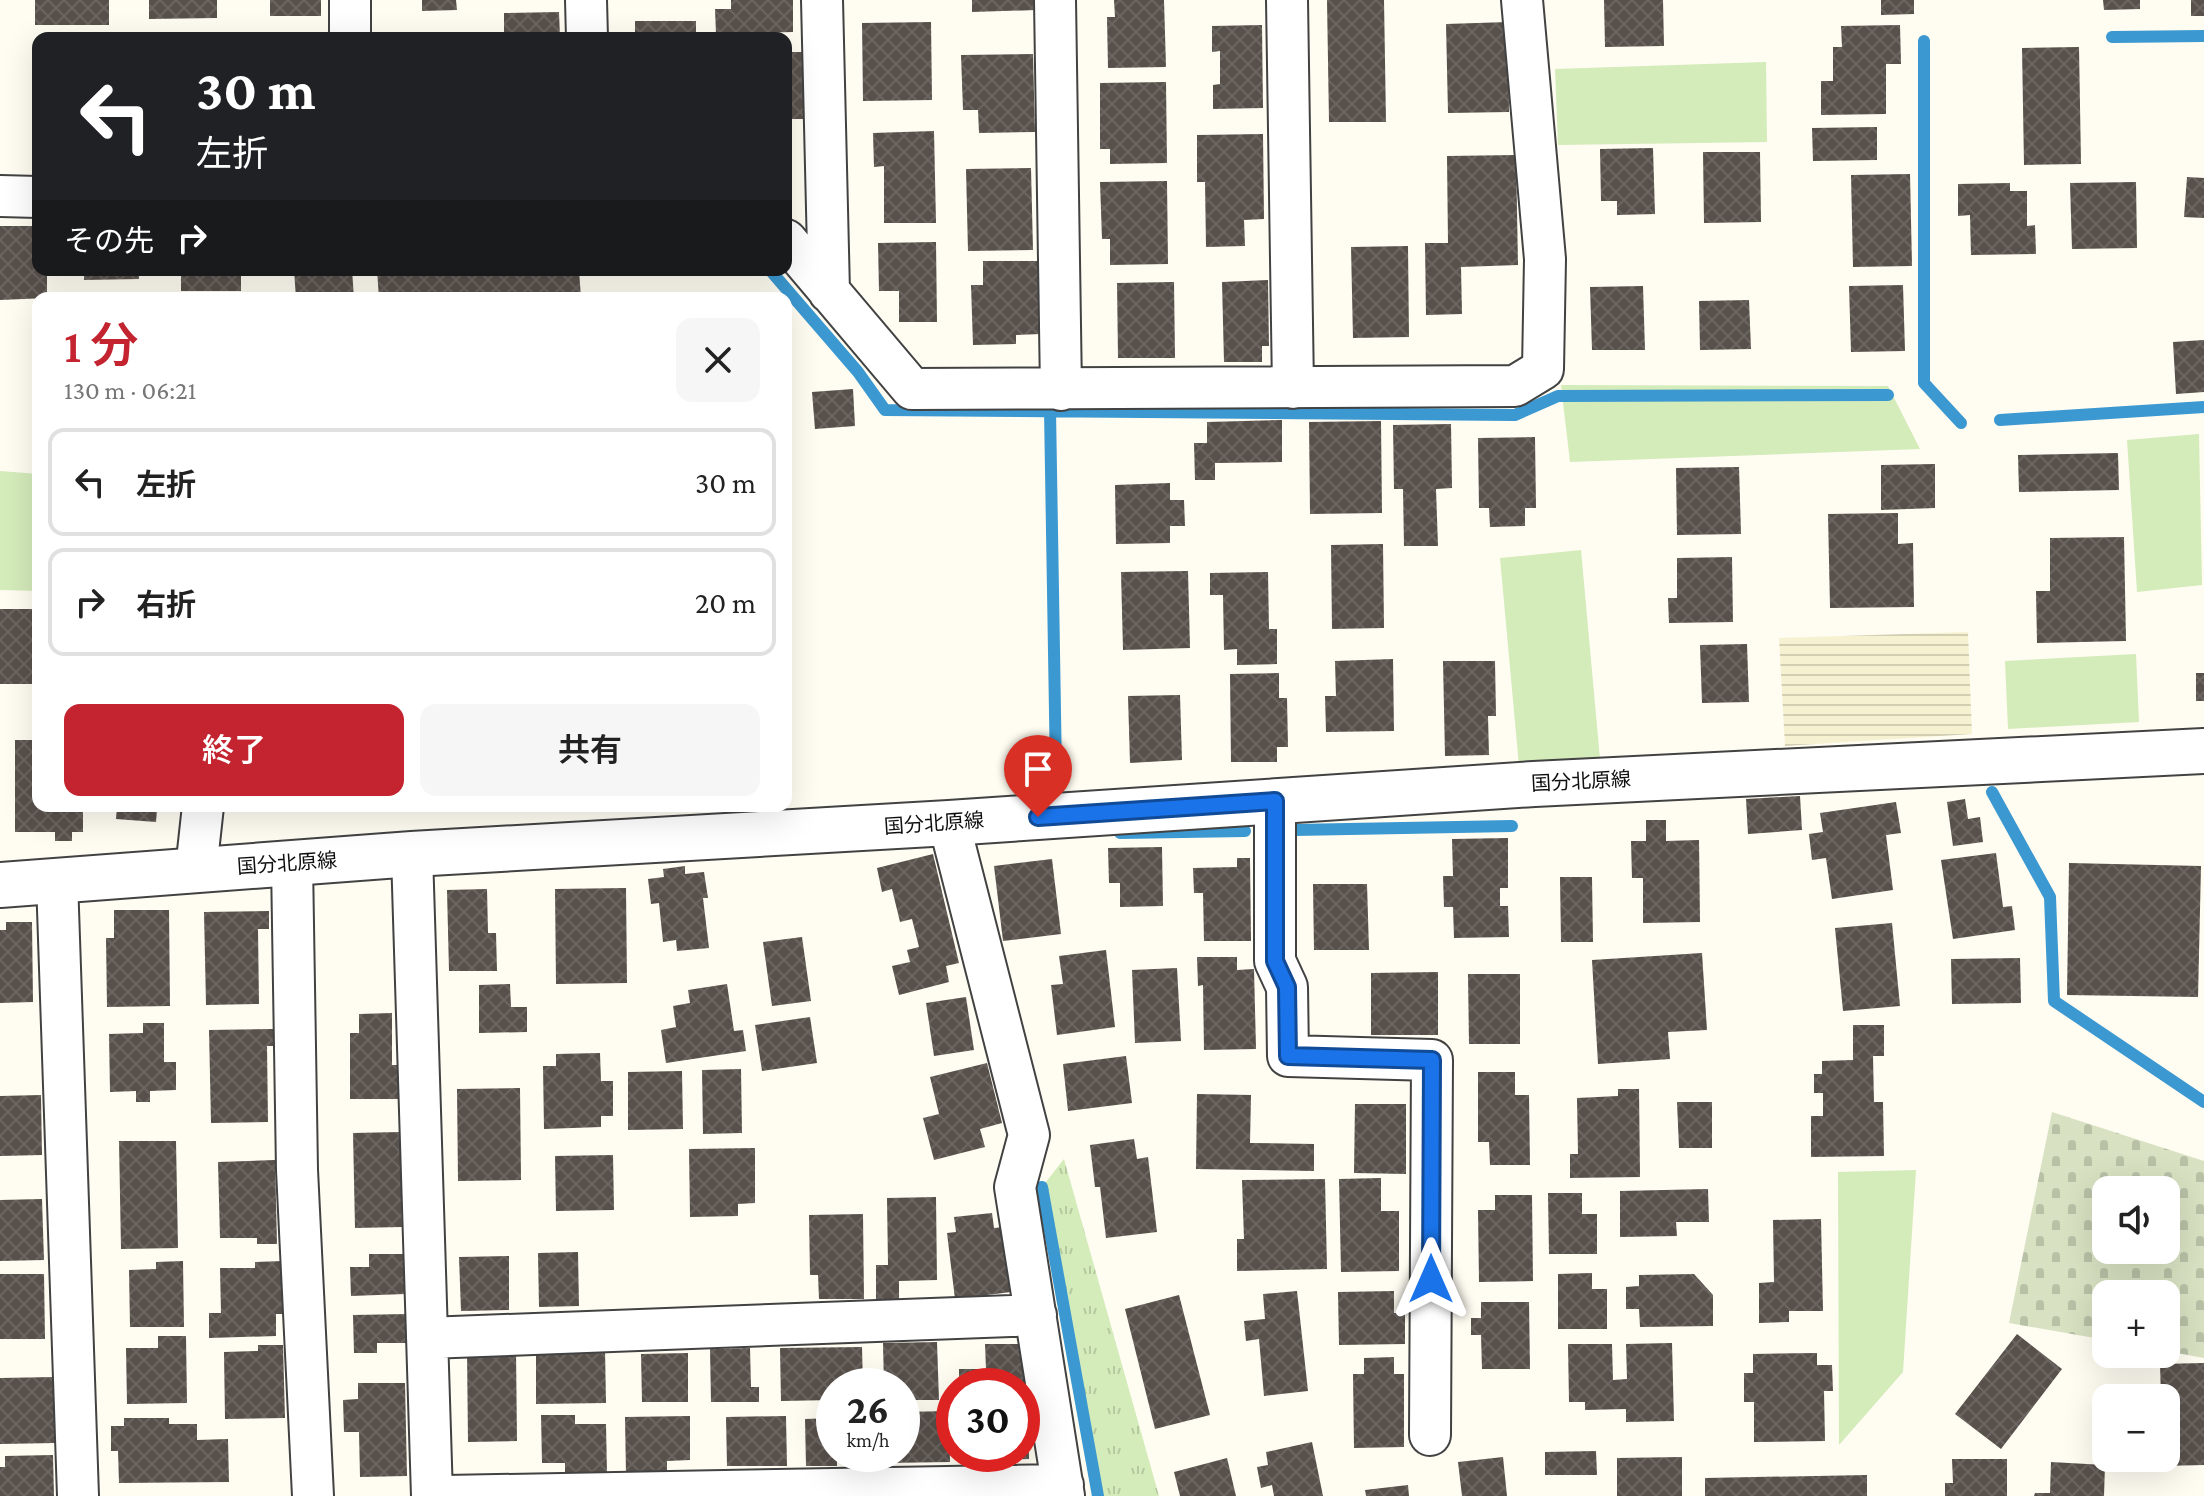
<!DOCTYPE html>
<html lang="ja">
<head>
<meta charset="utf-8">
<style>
  body { margin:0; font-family:"Crimson Pro","Noto Sans JP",serif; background:#f6f6f6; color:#222; height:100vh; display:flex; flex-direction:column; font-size:30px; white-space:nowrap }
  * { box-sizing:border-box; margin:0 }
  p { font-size:26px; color:#767676 }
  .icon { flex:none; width:44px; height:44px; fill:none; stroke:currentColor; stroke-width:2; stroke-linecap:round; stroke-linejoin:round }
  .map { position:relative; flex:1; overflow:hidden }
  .side { position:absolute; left:32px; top:292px; width:760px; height:520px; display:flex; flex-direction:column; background:#fff; border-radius:16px; box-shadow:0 8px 32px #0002 }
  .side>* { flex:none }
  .guide { position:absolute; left:32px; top:32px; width:760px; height:244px; border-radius:16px; box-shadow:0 8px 32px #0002; background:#202124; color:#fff; overflow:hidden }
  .buttons { position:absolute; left:2092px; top:1176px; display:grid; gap:16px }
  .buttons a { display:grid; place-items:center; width:88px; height:88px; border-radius:16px; background:#fff; box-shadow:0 8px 32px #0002; font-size:40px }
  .speed { position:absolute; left:816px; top:1368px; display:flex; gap:16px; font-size:40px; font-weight:700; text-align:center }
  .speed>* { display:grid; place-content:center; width:104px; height:104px; border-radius:50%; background:#fff; box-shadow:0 8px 32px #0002; line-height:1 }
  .speed small { font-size:20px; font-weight:400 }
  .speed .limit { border:12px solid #d22; background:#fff; color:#111 }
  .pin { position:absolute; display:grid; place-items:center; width:68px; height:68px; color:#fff; margin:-82px -34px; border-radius:50% 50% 50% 0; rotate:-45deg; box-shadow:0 0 8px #0007 }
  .pin .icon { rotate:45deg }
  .me { position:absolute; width:88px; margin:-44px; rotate:0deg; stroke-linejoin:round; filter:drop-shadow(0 0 6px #0008) }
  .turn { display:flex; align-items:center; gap:28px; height:168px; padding:0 32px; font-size:36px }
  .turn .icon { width:104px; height:104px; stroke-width:2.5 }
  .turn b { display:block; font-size:56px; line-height:68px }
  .then { display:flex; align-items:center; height:76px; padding:0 32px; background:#0003; gap:16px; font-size:30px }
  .round { display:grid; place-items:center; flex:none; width:84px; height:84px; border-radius:16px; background:#f6f6f6 }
  .head { display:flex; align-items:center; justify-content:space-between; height:136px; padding:0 32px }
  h1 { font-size:48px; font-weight:600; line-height:60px; color:#c3242f }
  .cta { display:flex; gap:16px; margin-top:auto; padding:16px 32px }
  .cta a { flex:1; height:92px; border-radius:16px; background:#c3242f; color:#fff; font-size:32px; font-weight:600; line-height:92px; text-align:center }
  .cta a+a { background:#f6f6f6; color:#222 }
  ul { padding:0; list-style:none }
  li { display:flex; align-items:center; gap:24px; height:108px; margin:0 16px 12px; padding:0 16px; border:4px solid #e0e0e0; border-radius:16px }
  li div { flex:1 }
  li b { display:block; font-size:30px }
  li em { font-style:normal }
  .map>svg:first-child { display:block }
  .farmland { fill:url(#farmland-rules) }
  .grass { fill:url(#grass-tufts) }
  .cemetery { fill:url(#cemetery-stones); fill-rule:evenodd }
  .park { fill:#d4ebba }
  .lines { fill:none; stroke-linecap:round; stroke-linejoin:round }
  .stream { stroke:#3b98d0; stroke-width:12 }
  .building { fill:url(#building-cross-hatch) }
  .minor-casing { stroke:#424242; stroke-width:44 }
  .tertiary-casing { stroke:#424242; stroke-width:48 }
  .minor { stroke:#fff; stroke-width:40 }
  .tertiary { stroke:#fff; stroke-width:44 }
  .route-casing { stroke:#114b97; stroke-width:20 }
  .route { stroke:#1a73e8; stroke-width:14 }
  .labels { text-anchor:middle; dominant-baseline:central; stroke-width:8; stroke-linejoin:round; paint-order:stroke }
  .street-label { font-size:20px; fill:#0f0f0f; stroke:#fff }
</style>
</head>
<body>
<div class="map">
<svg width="2204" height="1496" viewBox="0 0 2204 1496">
  <defs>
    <pattern id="farmland-rules" width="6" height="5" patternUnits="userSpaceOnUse" patternTransform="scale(2)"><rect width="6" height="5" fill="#f6f2d1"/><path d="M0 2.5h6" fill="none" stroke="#d2ceb2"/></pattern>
    <pattern id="grass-tufts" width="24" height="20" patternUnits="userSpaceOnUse" patternTransform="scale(2)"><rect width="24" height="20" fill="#d4ebba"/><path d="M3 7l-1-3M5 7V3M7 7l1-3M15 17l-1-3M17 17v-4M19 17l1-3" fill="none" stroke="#b5c89f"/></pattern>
    <pattern id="cemetery-stones" width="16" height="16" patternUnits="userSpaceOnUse" patternTransform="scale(2)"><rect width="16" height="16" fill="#d8e2c2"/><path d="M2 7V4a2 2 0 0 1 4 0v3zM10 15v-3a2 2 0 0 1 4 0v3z" fill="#b8c1a6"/></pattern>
    <pattern id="building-cross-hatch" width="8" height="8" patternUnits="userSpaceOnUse" patternTransform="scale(2)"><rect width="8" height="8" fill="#58504b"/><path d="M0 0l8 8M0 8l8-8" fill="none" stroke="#6b6561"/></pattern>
  </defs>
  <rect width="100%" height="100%" fill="#fffcf2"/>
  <!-- farmland -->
  <path class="farmland" d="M1968 632 1972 734 1785 746 1779 638Z"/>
  <!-- grass -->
  <path class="grass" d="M1064 1159 1159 1496H1098L1042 1187Z"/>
  <!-- cemetery -->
  <path class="cemetery" d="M2052 1112 2204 1161V1358L2166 1351V1294H2106V1340L2009 1323ZM2106 1190H2166V1250H2106Z"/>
  <!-- park -->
  <path class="park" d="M1766 62 1767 142 1558 145 1555 69Z
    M1561 385 1888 386 1920 449 1570 462Z
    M2199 434 2202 585 2137 592 2127 440Z
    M0 471 38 474V591L0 590Z
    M1581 550 1600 759 1519 766 1500 558Z
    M2136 654 2139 722 2008 729 2005 661Z
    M1916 1170 1903 1372 1839 1445 1838 1172Z"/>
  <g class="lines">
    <!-- stream -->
    <path class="stream" d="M2112 37 2204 36
      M1924 41V383L1961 423
      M770 270 858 372 885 410 1515 415 1558 396 1888 395
      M1050 410 1056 772
      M2000 420 2204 407
      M1992 792 2050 897 2054 1001 2204 1102
      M1294 830 1512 826
      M1120 833 1245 831
      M1042 1187 1098 1496"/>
  </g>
  <!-- building -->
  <path class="building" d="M35 0H109V25H35Z
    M149 0H217V18L149 19Z
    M270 0H321V16H270Z
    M422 0H456L457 10 422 11Z
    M731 0H793V32L716 34 715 9H731Z
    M972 0H1036V10L972 12Z
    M1114 0H1164L1166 67 1108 68 1107 17H1115Z
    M1327 0H1384L1386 122H1329Z
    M1604 0H1663L1664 46 1605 47Z
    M1881 0H1914V14L1881 15Z
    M2103 0H2140V9L2104 10Z
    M2191 0H2204V16H2191Z
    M559 12 560 38H504V13Z
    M635 21H696V38H635Z
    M931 22 932 100 863 101 862 23Z
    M1508 22 1509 112 1448 113 1446 24Z
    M1262 25 1263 108 1213 109V85L1220 84V51L1212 52V26Z
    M1900 25 1901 64H1886V114L1821 115V81H1833V47H1842L1841 26Z
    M456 33V38H403V34Z
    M2079 47 2081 164 2024 165 2022 48Z
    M786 52H802L804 119H786Z
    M1033 54 1035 132 979 133 978 110H963L961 55Z
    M1166 82 1167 163 1110 164V149H1100V83Z
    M1877 127V160L1813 161 1812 128Z
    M934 131 936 223H884V166L874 167 873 133Z
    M1263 134 1264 219 1244 220 1245 246 1206 247 1205 182H1197V135Z
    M1653 148 1655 214 1617 215V201H1601L1600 149Z
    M1703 152H1760L1761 222 1704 223Z
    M1516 155 1518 265 1461 267 1462 314 1426 315 1425 243H1448L1447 156Z
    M1031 168 1033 250 968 251 966 169Z
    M1910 174 1912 266 1853 267 1851 175Z
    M2187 177 2204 178V218L2184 217Z
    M1167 181 1168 264 1110 265V239H1102L1100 182Z
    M2136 182 2137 248 2072 249 2070 183Z
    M2010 183V191H2027V226L2035 225 2036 254 1971 255 1970 215 1958 216V184Z
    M0 226H38V270H47V298L0 300Z
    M936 242 937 322H899V291H879L878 243Z
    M1408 246 1409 337 1353 338 1351 247Z
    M983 261H1039L1040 334 1016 335V344L973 345 971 285H983Z
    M84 270H139V279L84 280Z
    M181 270H241V291H181Z
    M294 270H352L354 298H296Z
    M377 270H579L581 298H379Z
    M1268 280 1269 346H1262V362H1224L1222 282Z
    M1174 282 1175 358H1118L1117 283Z
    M1903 285 1905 351 1851 352 1849 286Z
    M1643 286 1645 350H1592L1590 287Z
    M1749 300 1751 349 1700 350 1699 301Z
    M2204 340V392L2176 394 2173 342Z
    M34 377H38V452H35Z
    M853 389 855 426 815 429 812 392Z
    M1282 420V462L1215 463V480H1195L1194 443H1207V422Z
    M1381 421 1382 513 1310 514 1309 422Z
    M1451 424 1452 488 1436 489 1438 546H1404L1403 489H1394L1393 425Z
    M1535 437 1536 508H1525V526L1490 527 1489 508H1479L1478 438Z
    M2118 453 2119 490 2019 492 2018 455Z
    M1935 464V508L1881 510V465Z
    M1739 467 1741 534 1677 535 1676 468Z
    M1170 483V500H1184L1185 526H1170V543L1116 544 1115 485Z
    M1898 513V544L1913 543 1914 607 1830 608 1828 514Z
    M2124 537 2126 641 2037 643 2036 591H2050V538Z
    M1383 544 1384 628 1332 629 1331 545Z
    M1732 557 1733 622 1669 623 1668 598H1677V558Z
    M1188 571 1190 648 1123 650 1121 572Z
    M1268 572 1269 629H1277V664L1237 665V649L1224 650 1223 595H1210V573Z
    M0 609H38V684H0Z
    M1747 644 1749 702 1702 703 1700 645Z
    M1393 659 1394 731 1326 732 1325 696H1336L1335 661Z
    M1443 661H1495L1496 716H1488L1489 755 1445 756Z
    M1279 673V698H1287L1288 747H1277V762H1231L1230 674Z
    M2196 673H2204V701H2196Z
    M1180 695 1182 760 1130 763 1128 696Z
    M15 740H38V806H83V832H72V841H55V832H15Z
    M1800 796 1802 830 1748 834 1746 799Z
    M1965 799 1968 819 1980 817 1983 842 1953 846 1947 802Z
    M1896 802 1901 833 1886 835 1893 890 1832 899 1826 858 1812 860 1809 834 1823 832 1820 813Z
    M117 806H177L176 811 157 810 156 822 116 819Z
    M1646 820H1666V841L1699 840 1700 922 1643 923V878H1632L1631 841H1646Z
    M1508 838V888H1500V906H1508L1509 937 1454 938 1453 907H1444L1443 876H1453L1452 839Z
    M1162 847 1163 906 1120 907V883H1109L1108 848Z
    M1996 853 2003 907 2012 906 2015 930 1953 939 1941 860Z
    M933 854 959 963 946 966 949 982 899 995 892 966 910 962 907 950 919 947 912 919 900 922 892 889 882 892 877 868Z
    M1237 858H1250L1251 941H1204L1203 893H1194L1193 868 1237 867Z
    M1052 859 1061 934 1003 941 994 866Z
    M2069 863 2201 866 2198 997 2067 995Z
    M685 866V874L704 872 708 898H703L709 948 677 951 676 940 663 942 659 903 651 904 648 879 664 877 663 869Z
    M1560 877H1592L1593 942H1561Z
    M1313 884H1367L1369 950H1314Z
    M626 888 627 983 556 984 555 889Z
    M487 889 488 933H496L497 971H449L447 890Z
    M114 910H169L170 1006 107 1007 106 938H114Z
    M269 911V929H258L259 1004 206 1005 204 912Z
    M6 922H32L33 1002 0 1003V930H6Z
    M1892 923 1900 1006 1843 1011 1835 928Z
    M802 937 811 1001 772 1006 763 942Z
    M1106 950 1115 1027 1057 1035 1051 985 1063 984 1059 956Z
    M1702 953 1707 1030 1668 1032 1670 1059 1598 1064 1592 960Z
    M1197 957H1237V970L1254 969 1256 1049 1204 1050 1203 985 1198 986Z
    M2020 958 2021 1003 1952 1004 1951 959Z
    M1177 968 1181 1041 1135 1043 1132 970Z
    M1438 972V1035H1371V973Z
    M1468 974H1520V1044H1469Z
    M510 984 511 1007H527V1032L479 1033V985Z
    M727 984 734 1031 743 1030 746 1051 666 1063 661 1030 676 1027 673 1006 690 1003 688 990Z
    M966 997 974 1050 934 1056 926 1003Z
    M392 1013V1065H398L399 1099H350V1033H359V1014Z
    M810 1017 817 1063 762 1071 755 1025Z
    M143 1023H164V1062H176V1090L150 1091V1102H136V1091L110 1092 109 1034 143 1033Z
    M1853 1025H1884V1056H1873L1874 1102H1883L1884 1156 1811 1157V1116H1823V1093H1814V1074H1822V1061L1853 1060Z
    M273 1029V1046H267L268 1122 211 1123 209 1030Z
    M600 1053 601 1081H613V1116H601V1127L544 1129 543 1066H556V1054Z
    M1126 1056 1132 1103 1068 1111 1063 1064Z
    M987 1063 1002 1123 980 1129 985 1147 934 1160 923 1118 939 1114 930 1077Z
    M741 1069 742 1133 703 1134 702 1070Z
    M682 1071 683 1129 628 1130V1072Z
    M1478 1072H1515V1095H1529L1530 1165H1490L1489 1142H1478Z
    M520 1088 521 1180 458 1181 457 1089Z
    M1618 1089H1639L1640 1177 1570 1178V1154H1578L1577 1098 1618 1096Z
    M1197 1094 1251 1095 1250 1143 1314 1144V1171L1196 1169Z
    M41 1095 42 1155 0 1156V1096Z
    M1677 1102H1712V1148H1679Z
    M1355 1104H1406V1174L1354 1173Z
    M400 1132 402 1227 355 1228 353 1133Z
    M1134 1139 1137 1159 1148 1157 1157 1232 1106 1238 1100 1187H1095L1090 1145Z
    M119 1141H176L178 1248 121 1249Z
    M755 1148V1203L738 1204V1216L690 1217 689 1149Z
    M613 1155 614 1210 556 1211 555 1156Z
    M275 1160 277 1244H257V1238H220L218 1162Z
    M1381 1178V1211H1399V1271L1341 1272 1339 1179Z
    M1325 1179 1327 1269 1237 1271V1239H1244L1242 1180Z
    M1708 1189 1709 1222H1676L1677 1236 1620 1237V1191Z
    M1548 1193H1582V1214H1597V1254H1549Z
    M1495 1195H1532L1533 1281 1479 1282 1478 1210H1495Z
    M936 1197 937 1280 899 1281V1300L876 1301V1265H888L887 1198Z
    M42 1199 44 1260 0 1261V1200Z
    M992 1213 994 1228 1003 1227 1011 1292 955 1299 947 1233 956 1232 954 1217Z
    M863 1214 864 1299H819L818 1275H810L809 1215Z
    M1821 1219 1823 1311H1789V1322L1759 1323V1283L1774 1282 1773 1220Z
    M578 1252 579 1306 539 1307 538 1253Z
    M369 1254H404L405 1294 351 1296 350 1267H369Z
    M509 1256V1310L461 1311 459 1257Z
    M183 1261 184 1327H130L129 1270 156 1269V1262Z
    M283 1261V1314H276V1336L209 1338V1313H221L220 1268H255V1262Z
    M1592 1273V1289H1607V1329H1558V1274Z
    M0 1274H44L45 1339H0Z
    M1694 1274 1713 1295V1326L1640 1327 1639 1309H1626V1287L1639 1286V1275Z
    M1297 1291 1308 1391 1264 1396 1259 1339 1246 1341 1244 1321 1265 1319 1263 1294Z
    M1394 1291V1313H1405V1344L1339 1345 1338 1292Z
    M1179 1295 1210 1415 1155 1429 1125 1309Z
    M1481 1302H1529L1530 1369H1482L1481 1335H1471V1318H1481Z
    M407 1314V1343H377V1353H354L353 1315Z
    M2017 1334 2062 1369 2001 1449 1955 1414Z
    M158 1336H186L187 1403 127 1404 126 1348H158Z
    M937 1342 939 1400H902V1386H884L883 1343Z
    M1672 1343 1674 1421 1626 1422V1409L1585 1410V1402H1569L1568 1344H1612L1613 1380 1627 1379 1626 1344Z
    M985 1344H1026V1394H1022V1386H959V1369H986Z
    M258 1345H283L285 1418 225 1419 224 1352 258 1351Z
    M862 1347 863 1386H834V1400L781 1401 780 1348Z
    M750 1348 751 1387H759V1402H711L710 1349Z
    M605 1349 606 1403 536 1404V1350Z
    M467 1351H516L517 1441 468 1442Z
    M688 1353V1402H642L641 1354Z
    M1817 1353V1365H1832L1833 1391H1824L1825 1441 1754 1442V1402H1744V1373H1753V1354Z
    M1394 1357V1374H1404V1447L1354 1448 1353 1374H1364V1358Z
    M2204 1363V1465L2161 1466V1458H2166V1398H2161L2160 1364Z
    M54 1377 56 1443 0 1444V1378Z
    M358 1383H405L407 1476 360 1477 359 1432H344L343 1400 358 1399Z
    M1022 1408H1028L1029 1459 977 1460V1454H1022Z
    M949 1411 950 1462 887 1463V1454H902V1412Z
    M541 1415H575V1424H606L607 1474 565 1475V1463H542Z
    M690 1416V1460L667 1461V1474L626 1475 625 1417Z
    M786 1416 787 1466H727L726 1417Z
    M124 1418H169V1424H197V1440L228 1439 229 1482 119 1483 118 1451H111V1426H124Z
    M834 1418V1454H866V1460L837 1461V1466H806L805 1419Z
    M1312 1442 1323 1496H1274L1272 1485 1261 1488 1257 1467 1268 1465 1266 1452Z
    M1596 1451 1597 1475H1545V1452Z
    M53 1455 54 1496H0V1467H5V1456Z
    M1503 1457 1507 1496H1462L1458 1462Z
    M1682 1457V1496H1617V1458Z
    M1227 1458 1236 1496H1180L1174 1472Z
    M1952 1459H2007V1496H1945V1483H1953Z
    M2051 1462 2105 1465 2104 1496H2034L2035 1493H2050Z
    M1867 1475V1496H1705V1478Z
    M1408 1485 1409 1496H1366L1365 1490Z"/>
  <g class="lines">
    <!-- minor casing -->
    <g class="minor-casing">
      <path id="minor" d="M350 0V38
        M586 0 587 38
        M822 0 829 292
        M1055 0 1061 390
        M1287 0 1293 388
        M0 196 38 197
        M786 240 912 389 1515 386 1543 369 1545 259 1522 0
        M1275 801V961L1287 987 1288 1056 1432 1060 1430 1435
        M949 823 1029 1135 1015 1187 1064 1496
        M412 854 432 1496
        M292 863 297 1170 313 1496
        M196 870 203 806
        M57 880 78 1496
        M427 1338 1036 1315
        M446 1496 1063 1485"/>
    </g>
    <!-- tertiary casing -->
    <g class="tertiary-casing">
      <path id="tertiary" d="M0 885 412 854 949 823 1534 784 2204 751"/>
    </g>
    <!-- minor -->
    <use href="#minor" class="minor"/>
    <!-- tertiary -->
    <use href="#tertiary" class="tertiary"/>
  </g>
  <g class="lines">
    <!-- route casing -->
    <g class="route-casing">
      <path id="route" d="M1038 817 1275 801V961L1287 987 1288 1056 1432 1060 1431 1279"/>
    </g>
    <!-- route -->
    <use href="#route" class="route"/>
  </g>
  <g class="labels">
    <!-- street labels -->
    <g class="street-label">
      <text transform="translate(1581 781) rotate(-3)">国分北原線</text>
      <text transform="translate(934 823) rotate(-4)">国分北原線</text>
      <text transform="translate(287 863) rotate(-4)">国分北原線</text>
    </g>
  </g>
</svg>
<div class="buttons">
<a><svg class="icon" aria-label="sound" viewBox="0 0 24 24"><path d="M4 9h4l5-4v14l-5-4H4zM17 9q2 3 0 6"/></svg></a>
<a>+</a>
<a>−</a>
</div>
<div class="speed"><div>26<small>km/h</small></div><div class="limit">30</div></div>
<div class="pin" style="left:1038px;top:817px;background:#d93025"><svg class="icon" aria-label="arrive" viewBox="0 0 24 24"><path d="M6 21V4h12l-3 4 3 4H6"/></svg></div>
<svg class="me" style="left:1431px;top:1279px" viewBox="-20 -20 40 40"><path d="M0-17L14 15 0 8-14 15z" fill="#1a73e8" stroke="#fff" stroke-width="4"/></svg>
<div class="guide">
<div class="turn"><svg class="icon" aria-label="left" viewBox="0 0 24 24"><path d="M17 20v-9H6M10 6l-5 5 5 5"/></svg><div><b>30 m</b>左折</div></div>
<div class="then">その先<svg class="icon" aria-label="right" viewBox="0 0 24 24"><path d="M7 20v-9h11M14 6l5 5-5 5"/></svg></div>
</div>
<section class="side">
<div class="head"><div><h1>1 分</h1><p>130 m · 06:21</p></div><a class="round"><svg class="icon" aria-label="close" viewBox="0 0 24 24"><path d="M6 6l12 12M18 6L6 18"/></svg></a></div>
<ul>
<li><svg class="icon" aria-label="left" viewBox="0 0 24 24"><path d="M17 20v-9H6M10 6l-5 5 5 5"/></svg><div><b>左折</b></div><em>30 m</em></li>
<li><svg class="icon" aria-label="right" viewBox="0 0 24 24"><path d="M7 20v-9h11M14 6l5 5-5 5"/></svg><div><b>右折</b></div><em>20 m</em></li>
</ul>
<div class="cta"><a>終了</a><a>共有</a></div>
</section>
</div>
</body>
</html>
